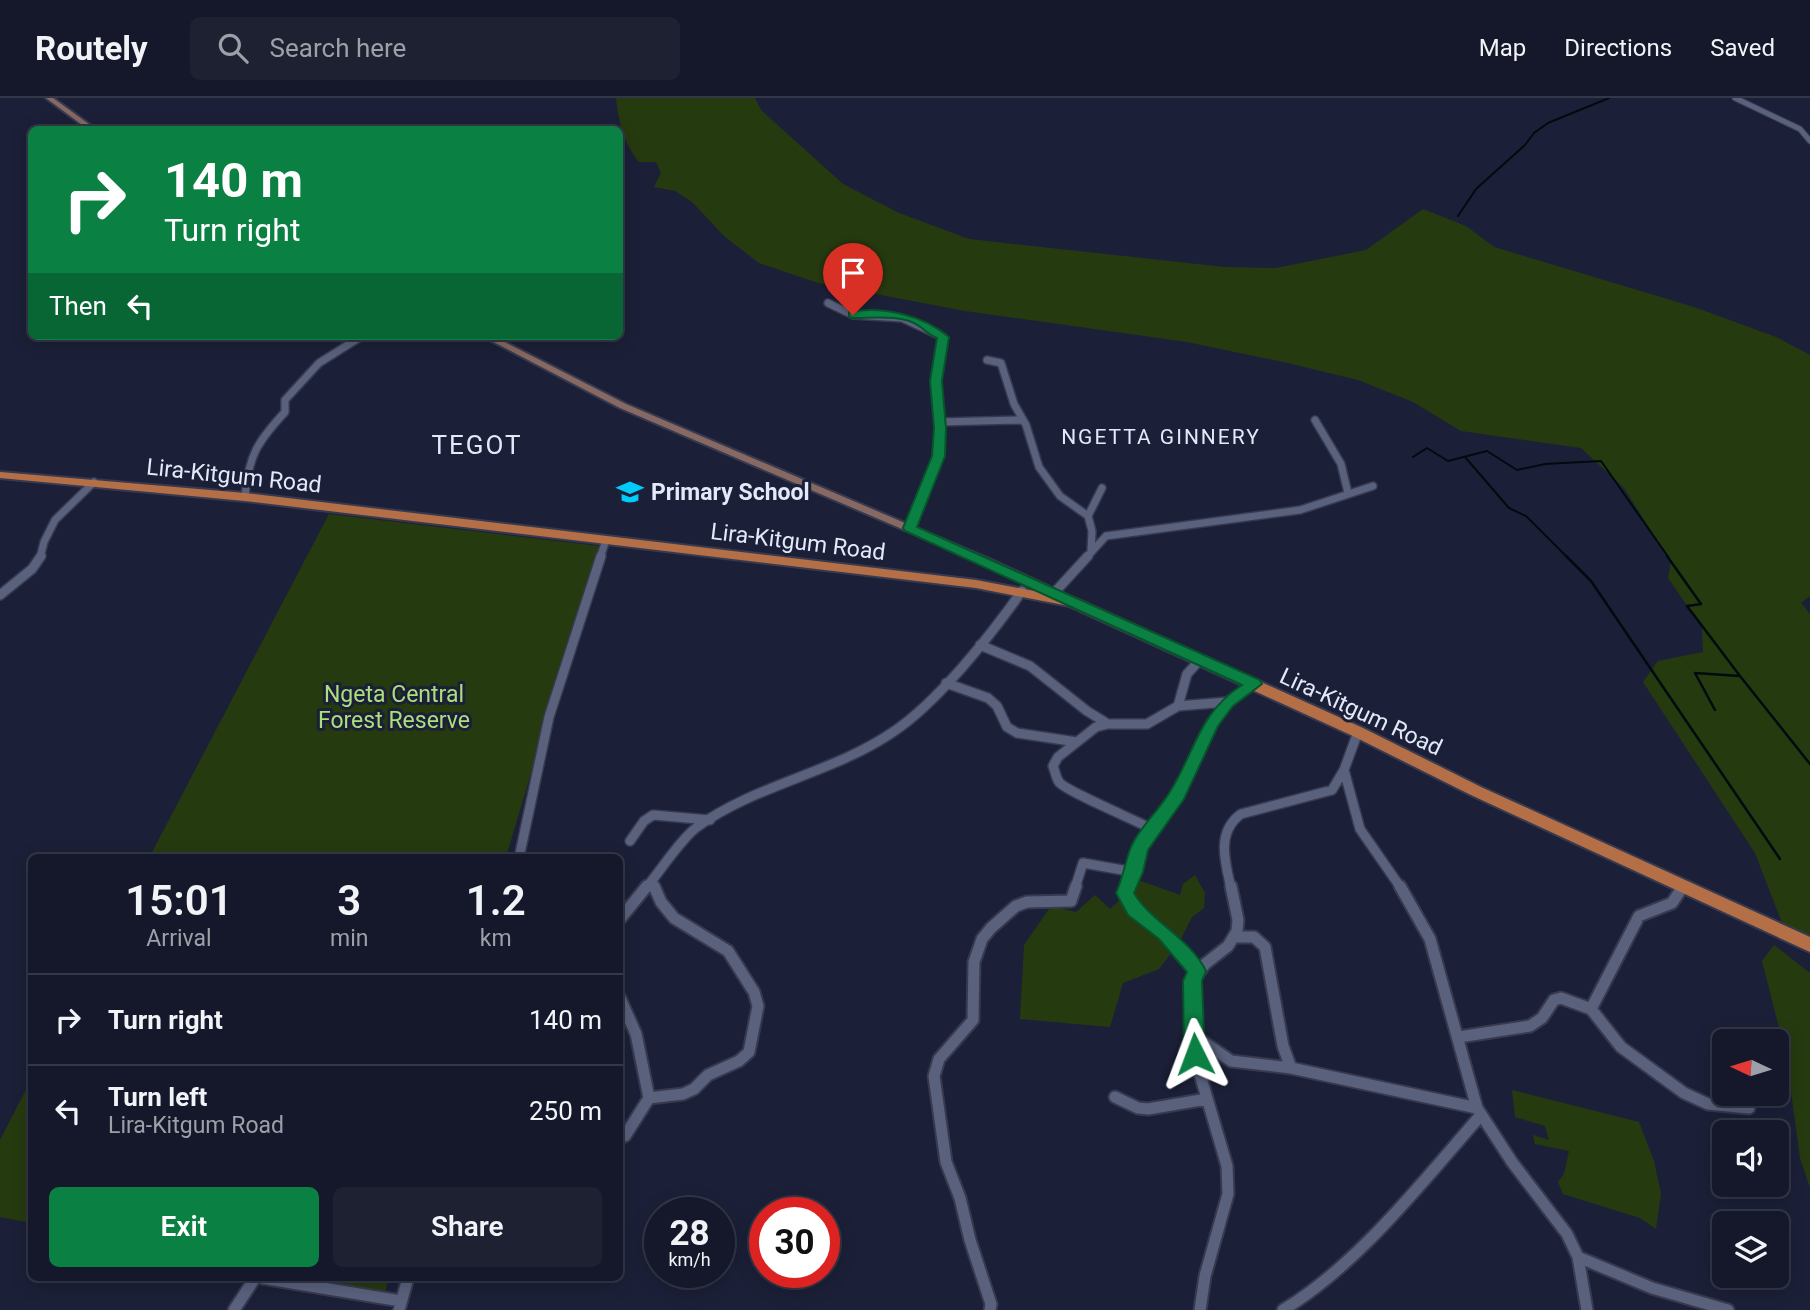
<!DOCTYPE html>
<html lang="en">
<head>
<meta charset="utf-8">
<style>
  body { margin:0; font-family:Roboto,sans-serif; background:#1d2132; color:#f1f3f6; height:100vh; display:flex; flex-direction:column; font-size:26px; white-space:nowrap }
  * { box-sizing:border-box; margin:0 }
  p { font-size:23px; color:#9da0a8 }
  .icon { flex:none; width:38px; height:38px; fill:none; stroke:currentColor; stroke-width:2; stroke-linecap:round; stroke-linejoin:round }
  .map { position:relative; flex:1; overflow:hidden }
  .sheet { position:absolute; left:28px; top:756px; width:595px; height:427px; display:flex; flex-direction:column; background:#14182a; border-radius:10px; box-shadow:0 4px 18px #0003,0 0 0 2px #333747 }
  .sheet>* { flex:none }
  .top-card { position:absolute; left:28px; top:28px; width:595px; height:214px; border-radius:10px; box-shadow:0 4px 18px #0003,0 0 0 2px #333747; background:#0b8043; color:#fff; overflow:hidden }
  .needle { width:46px; rotate:274deg }
  .fabs { position:absolute; left:1712px; top:931px; display:grid; gap:14px }
  .fabs a { display:grid; place-items:center; width:77px; height:77px; border-radius:10px; background:#14182a; box-shadow:0 4px 18px #0003,0 0 0 2px #333747; font-size:35px }
  .speed { position:absolute; left:644px; top:1099px; display:flex; gap:14px; font-size:35px; font-weight:700; text-align:center }
  .speed>* { display:grid; place-content:center; width:91px; height:91px; border-radius:50%; background:#14182a; box-shadow:0 4px 18px #0003,0 0 0 2px #333747; line-height:1 }
  .speed small { font-size:18px; font-weight:400 }
  .speed .limit { border:10px solid #d22; background:#fff; color:#111 }
  .pin { position:absolute; display:grid; place-items:center; width:60px; height:60px; color:#fff; margin:-72px -30px; border-radius:50% 50% 50% 0; rotate:-45deg; box-shadow:0 0 7px #0007 }
  .pin .icon { rotate:45deg }
  .me { position:absolute; width:77px; margin:-38px; rotate:357deg; stroke-linejoin:round; filter:drop-shadow(0 0 5px #0008) }
  .turn { display:flex; align-items:center; gap:24px; height:147px; padding:0 21px; font-size:32px }
  .turn .icon { width:91px; height:91px; stroke-width:2.5 }
  .turn b { display:block; font-size:49px; line-height:60px }
  .then { display:flex; align-items:center; height:66px; padding:0 21px; background:#0003; gap:14px; font-size:26px }
  .eta { display:flex; justify-content:space-evenly; align-items:center; height:119px; text-align:center }
  .eta b { font-size:42px; font-weight:600; line-height:49px }
  .button { display:flex; gap:14px; margin-top:auto; padding:14px 21px }
  .button a { flex:1; height:80px; border-radius:10px; background:#0b8043; color:#fff; font-size:28px; font-weight:600; line-height:80px; text-align:center }
  .button a+a { background:#1d2132; color:#f1f3f6 }
  ul { padding:0; list-style:none }
  li { display:flex; align-items:center; gap:21px; height:91px; padding:0 21px; border-top:2px solid #333747 }
  li div { flex:1 }
  li b { display:block; font-size:26px }
  li em { font-style:normal }
  header { display:flex; align-items:center; gap:42px; box-sizing:border-box; height:98px; padding:0 35px; background:#14182a; border-bottom:2px solid #333747 }
  header strong { font-size:33px }
  nav { display:flex; gap:38px; margin-inline-start:auto; font-size:24px }
  .search { width:490px; height:63px; background:#1d2132; display:flex; align-items:center; gap:18px; box-sizing:border-box; padding:0 24px; border-radius:10px; color:#9da0a8; font-size:26px }
  .map>svg:first-child { display:block }
  .green { fill:#263a10 }
  .lines { fill:none; stroke-linecap:round; stroke-linejoin:round }
  .stream-far1 { stroke:#010b0e; stroke-width:2 }
  .stream { stroke:#010b0e; stroke-width:2.5 }
  .minor-far3-casing { stroke:#373a4f; stroke-width:7 }
  .minor-far2-casing { stroke:#373a4f; stroke-width:10 }
  .minor-far1-casing { stroke:#373a4f; stroke-width:12 }
  .minor-casing { stroke:#373a4f; stroke-width:15 }
  .secondary-casing { stroke:#373a4f; stroke-width:4 }
  .primary-casing { stroke:#373a4f; stroke-width:4 }
  .minor-far3 { stroke:#5a617d; stroke-width:5 }
  .minor-far2 { stroke:#5a617d; stroke-width:7 }
  .minor-far1 { stroke:#5a617d; stroke-width:9 }
  .minor { stroke:#5a617d; stroke-width:11 }
  .secondary { fill:#876862; fill-rule:evenodd }
  .primary { fill:#b56f47; fill-rule:evenodd }
  .route { fill:#0b8043; stroke:#07532c; stroke-width:2 }
  .labels { text-anchor:middle; dominant-baseline:central; stroke-width:6; stroke-linejoin:round; paint-order:stroke }
  .far-quarter-label { font-size:21px; letter-spacing:2px; fill:#e4e9f9; stroke:#1b2038 }
  .street-label { font-size:23px; fill:#e4e9f9; stroke:#1b2038 }
  .poi-label { font-size:23px; font-weight:bold; fill:#e4e9f9; stroke:#1b2038; text-anchor:start }
  .park-label { font-size:23px; fill:#acde7d; stroke:#1b2038 }
  .quarter-label { font-size:26px; letter-spacing:2px; fill:#e4e9f9; stroke:#1b2038 }
</style>
</head>
<body>
<header>
<strong>Routely</strong>
<div class="search"><svg class="icon" aria-label="search" viewBox="0 0 24 24"><circle cx="10" cy="10" r="6"/><path d="M15 15l6 6"/></svg>Search here</div>
<nav><a>Map</a><a>Directions</a><a>Saved</a></nav>
</header>
<div class="map">
<svg width="1810" height="1212" viewBox="0 0 1810 1212">
  <rect width="100%" height="100%" fill="#1b2038"/>
  <!-- green -->
  <path class="green" d="M616 0H755L761 12 843 86 899 115 969 141 1224 169 1276 170 1366 152 1423 111 1466 128 1494 149 1694 209 1776 239 1810 257V498L1801 505 1810 516V837L1782 825 1755 755 1643 584 1658 563 1703 554 1702 529 1668 480 1671 464 1624 390 1581 350 1461 333 1413 304 1358 282 1288 265 1187 244 965 213 818 185 759 165 724 138 692 104 675 93 654 89 661 75 656 64H639C623 44 619 25 616 0Z
    M329 416 599 448 506 759 149 760Z
    M1195 777 1205 795 1204 810 1192 819 1181 841 1161 824 1156 832 1176 849 1159 871 1123 885 1110 929 1020 921 1024 847 1051 808 1076 814 1095 797 1110 811 1141 783 1180 797 1183 786Z
    M1774 847 1810 875V1090L1800 1060 1786 957 1762 863Z
    M31 982V1125L0 1119V1042Z
    M1512 992 1639 1024 1654 1063 1661 1096 1656 1131 1640 1120 1563 1096 1558 1084 1564 1076 1569 1053 1535 1046 1533 1037 1549 1042 1545 1028 1515 1019Z
    M297 1180H389L384 1197Z"/>
  <g class="lines">
    <!-- stream-far1 -->
    <path class="stream-far1" d="M1458 118 1476 91 1525 47 1534 35 1548 25 1609 0
      M1413 359 1427 350 1448 363 1487 353 1517 372 1545 366 1601 363 1669 460
      M1465 359 1509 410 1526 418 1568 460"/>
    <!-- stream -->
    <path class="stream" d="M1566 458 1591 483 1780 761
      M1667 458 1701 506 1687 508 1740 578 1695 575 1715 612
      M1740 578 1810 666"/>
    <!-- minor-far3 casing -->
    <g class="minor-far3-casing">
      <path id="minor-far3" d="M1735 0 1800 31 1810 43"/>
    </g>
    <!-- minor-far2 casing -->
    <g class="minor-far2-casing">
      <path id="minor-far2" d="M828 205 853 217 902 220 943 239 936 283 940 330 939 358 910 430
        M987 262 1001 265 1014 306 1026 327 1039 369 1060 398 1088 418
        M1315 322 1341 366 1348 395
        M939 324 1022 322
        M245 399C248 358 258 343 285 314V302L319 265 362 238
        M1091 454 1092 433 1088 418 1102 390
        M40 460 44 444 55 422 94 384
        M600 460 606 442
        M1086 460 1106 438 1300 412 1373 388"/>
    </g>
    <!-- minor-far1 casing -->
    <g class="minor-far1-casing">
      <path id="minor-far1" d="M1054 495 1088 458
        M0 497 32 471 41 458
        M980 547 1030 568 1087 613 1108 626
        M946 585 988 600 997 608 1007 629 1017 635 1077 644
        M1178 608 1187 576 1199 563
        M1344 672 1360 731 1401 790
        M1152 731C1137 723 1064 692 1059 684 1056 680 1055 673 1053 668L1058 659 1096 629 1108 626H1147L1178 608 1227 604
        M630 743 644 723 653 717 710 722
        M519 760 549 619 601 458
        M652 785 654 790
        M646 790C661 772 680 742 697 729 757 686 833 675 893 634 938 604 991 537 1022 493
        M1075 790 1083 765 1134 774
        M1126 790 1134 774 1139 750 1178 696 1211 626 1227 604 1254 586
        M1231 790C1225 764 1216 734 1241 716L1332 692 1344 672 1358 634"/>
    </g>
    <!-- minor casing -->
    <g class="minor-casing">
      <path id="minor" d="M1127 788 1128 804 1134 812 1165 836 1197 872
        M1400 788 1430 841 1477 1010 1512 1064 1567 1136 1578 1159 1587 1212
        M620 821 647 788
        M1238 839H1254L1265 849 1283 948 1291 970 1477 1010
        M620 900 636 936 649 1000 625 1038
        M1591 911 1639 818 1672 805 1682 790
        M1192 936 1231 963 1291 970
        M1459 939 1530 928 1542 920 1554 902 1561 900 1591 911 1621 949 1684 995 1708 1006 1749 1010
        M1115 999 1138 1010 1148 1011 1207 1001
        M649 1000 683 996 694 991 708 977 739 963 749 954 758 908 754 894 728 853 674 820 661 804 654 788
        M1578 1159 1652 1190 1728 1212
        M262 1180 401 1203
        M234 1212 255 1180
        M399 1212 408 1180
        M990 1212 991 1206 970 1142 960 1100 946 1064 934 978 939 961 973 922 974 864 982 841 991 830 1016 808 1027 804 1071 803 1076 788
        M1200 1212 1205 1178 1228 1096 1227 1068 1194 956 1193 883 1205 866 1228 848 1237 833 1238 822 1231 788
        M1283 1212C1358 1167 1423 1083 1481 1017"/>
    </g>
    <!-- secondary casing -->
    <g class="secondary-casing">
      <path id="secondary" d="M46 0H53L97 32H89Z
        M482 238H493L626 306 994 463 1076 501 1078 504 1072 508 1068 507 986 467 620 310Z"/>
    </g>
    <!-- primary casing -->
    <g class="primary-casing">
      <path id="primary" d="M0 374 245 395 976 482 1077 501 1363 630 1481 689 1810 839V854L1471 697 1353 638 1069 508 976 490 245 403 0 380Z"/>
    </g>
    <!-- minor-far3 -->
    <use href="#minor-far3" class="minor-far3"/>
    <!-- minor-far2 -->
    <use href="#minor-far2" class="minor-far2"/>
    <!-- minor-far1 -->
    <use href="#minor-far1" class="minor-far1"/>
    <!-- minor -->
    <use href="#minor" class="minor"/>
    <!-- secondary -->
    <use href="#secondary" class="secondary"/>
    <!-- primary -->
    <use href="#primary" class="primary"/>
  </g>
  <!-- route -->
  <path class="route" d="M849 214C883 208 923 217 949 239L942 283 946 330 945 358 917 429 1260 582 1262 586 1233 608 1218 628 1184 701 1148 752 1143 774 1134 795C1150 823 1190 840 1206 873L1202 883 1205 956 1202 963 1195 965 1187 963 1184 956 1183 883 1187 874 1159 841 1128 817 1116 795C1123 780 1125 764 1131 749 1140 728 1160 712 1171 692 1196 651 1199 615 1242 587L905 433 903 430 932 358 934 330 930 283 937 240C929 237 926 233 919 228 903 216 872 220 853 220L849 219Z"/>
  <!-- icons -->
  <defs>
    <g id="school-bare" transform="scale(2.1)"><path d="M0-5L7-2L0 1L-7-2ZM-4 1L0 2.5L4 1V4Q0 6-4 4Z" fill="#02cbf9" stroke="#1b2038" stroke-width="2.5" paint-order="stroke"/></g>
  </defs>
  <g fill-rule="evenodd">
    <use href="#school-bare" x="630" y="394"/>
  </g>
  <g class="labels">
    <!-- far-quarter labels -->
    <g class="far-quarter-label">
      <text x="1161" y="339">NGETTA GINNERY</text>
    </g>
    <!-- street labels -->
    <g class="street-label">
      <text transform="translate(234 378) rotate(6)">Lira-Kitgum Road</text>
      <text transform="translate(798 444) rotate(7)">Lira-Kitgum Road</text>
      <text transform="translate(1361 614) rotate(25)">Lira-Kitgum Road</text>
    </g>
    <!-- poi labels -->
    <g class="poi-label">
      <text x="651" y="394">Primary School</text>
    </g>
    <!-- park labels -->
    <g class="park-label">
      <text x="394" y="596">Ngeta Central<tspan x="394" dy="26">Forest Reserve</tspan></text>
    </g>
    <!-- quarter labels -->
    <g class="quarter-label">
      <text x="477" y="347">TEGOT</text>
    </g>
  </g>
</svg>
<div class="fabs">
<a><svg class="needle" viewBox="-14 -14 28 28"><path d="M0-13l5 13h-10z" fill="#e53935"/><path d="M0 13l5-13h-10z" fill="#9da0a8"/></svg></a>
<a><svg class="icon" aria-label="sound" viewBox="0 0 24 24"><path d="M4 9h4l5-4v14l-5-4H4zM17 9q2 3 0 6"/></svg></a>
<a><svg class="icon" aria-label="layers" viewBox="0 0 24 24"><path d="M12 4l9 5-9 5-9-5zM3 14l9 5 9-5"/></svg></a>
</div>
<div class="speed"><div>28<small>km/h</small></div><div class="limit">30</div></div>
<div class="pin" style="left:853px;top:217px;background:#d93025"><svg class="icon" aria-label="arrive" viewBox="0 0 24 24"><path d="M6 21V4h12l-3 4 3 4H6"/></svg></div>
<svg class="me" style="left:1195px;top:956px" viewBox="-20 -20 40 40"><path d="M0-17L14 15 0 8-14 15z" fill="#0b8043" stroke="#fff" stroke-width="4"/></svg>
<div class="top-card">
<div class="turn"><svg class="icon" aria-label="right" viewBox="0 0 24 24"><path d="M7 20v-9h11M14 6l5 5-5 5"/></svg><div><b>140 m</b>Turn right</div></div>
<div class="then">Then<svg class="icon" aria-label="left" viewBox="0 0 24 24"><path d="M17 20v-9H6M10 6l-5 5 5 5"/></svg></div>
</div>
<section class="sheet">
<div class="eta">
<div><b>15:01</b><p>Arrival</p></div>
<div><b>3</b><p>min</p></div>
<div><b>1.2</b><p>km</p></div>
</div>
<ul>
<li><svg class="icon" aria-label="right" viewBox="0 0 24 24"><path d="M7 20v-9h11M14 6l5 5-5 5"/></svg><div><b>Turn right</b></div><em>140 m</em></li>
<li><svg class="icon" aria-label="left" viewBox="0 0 24 24"><path d="M17 20v-9H6M10 6l-5 5 5 5"/></svg><div><b>Turn left</b><p>Lira-Kitgum Road</p></div><em>250 m</em></li>
</ul>
<div class="button"><a>Exit</a><a>Share</a></div>
</section>
</div>
</body>
</html>
